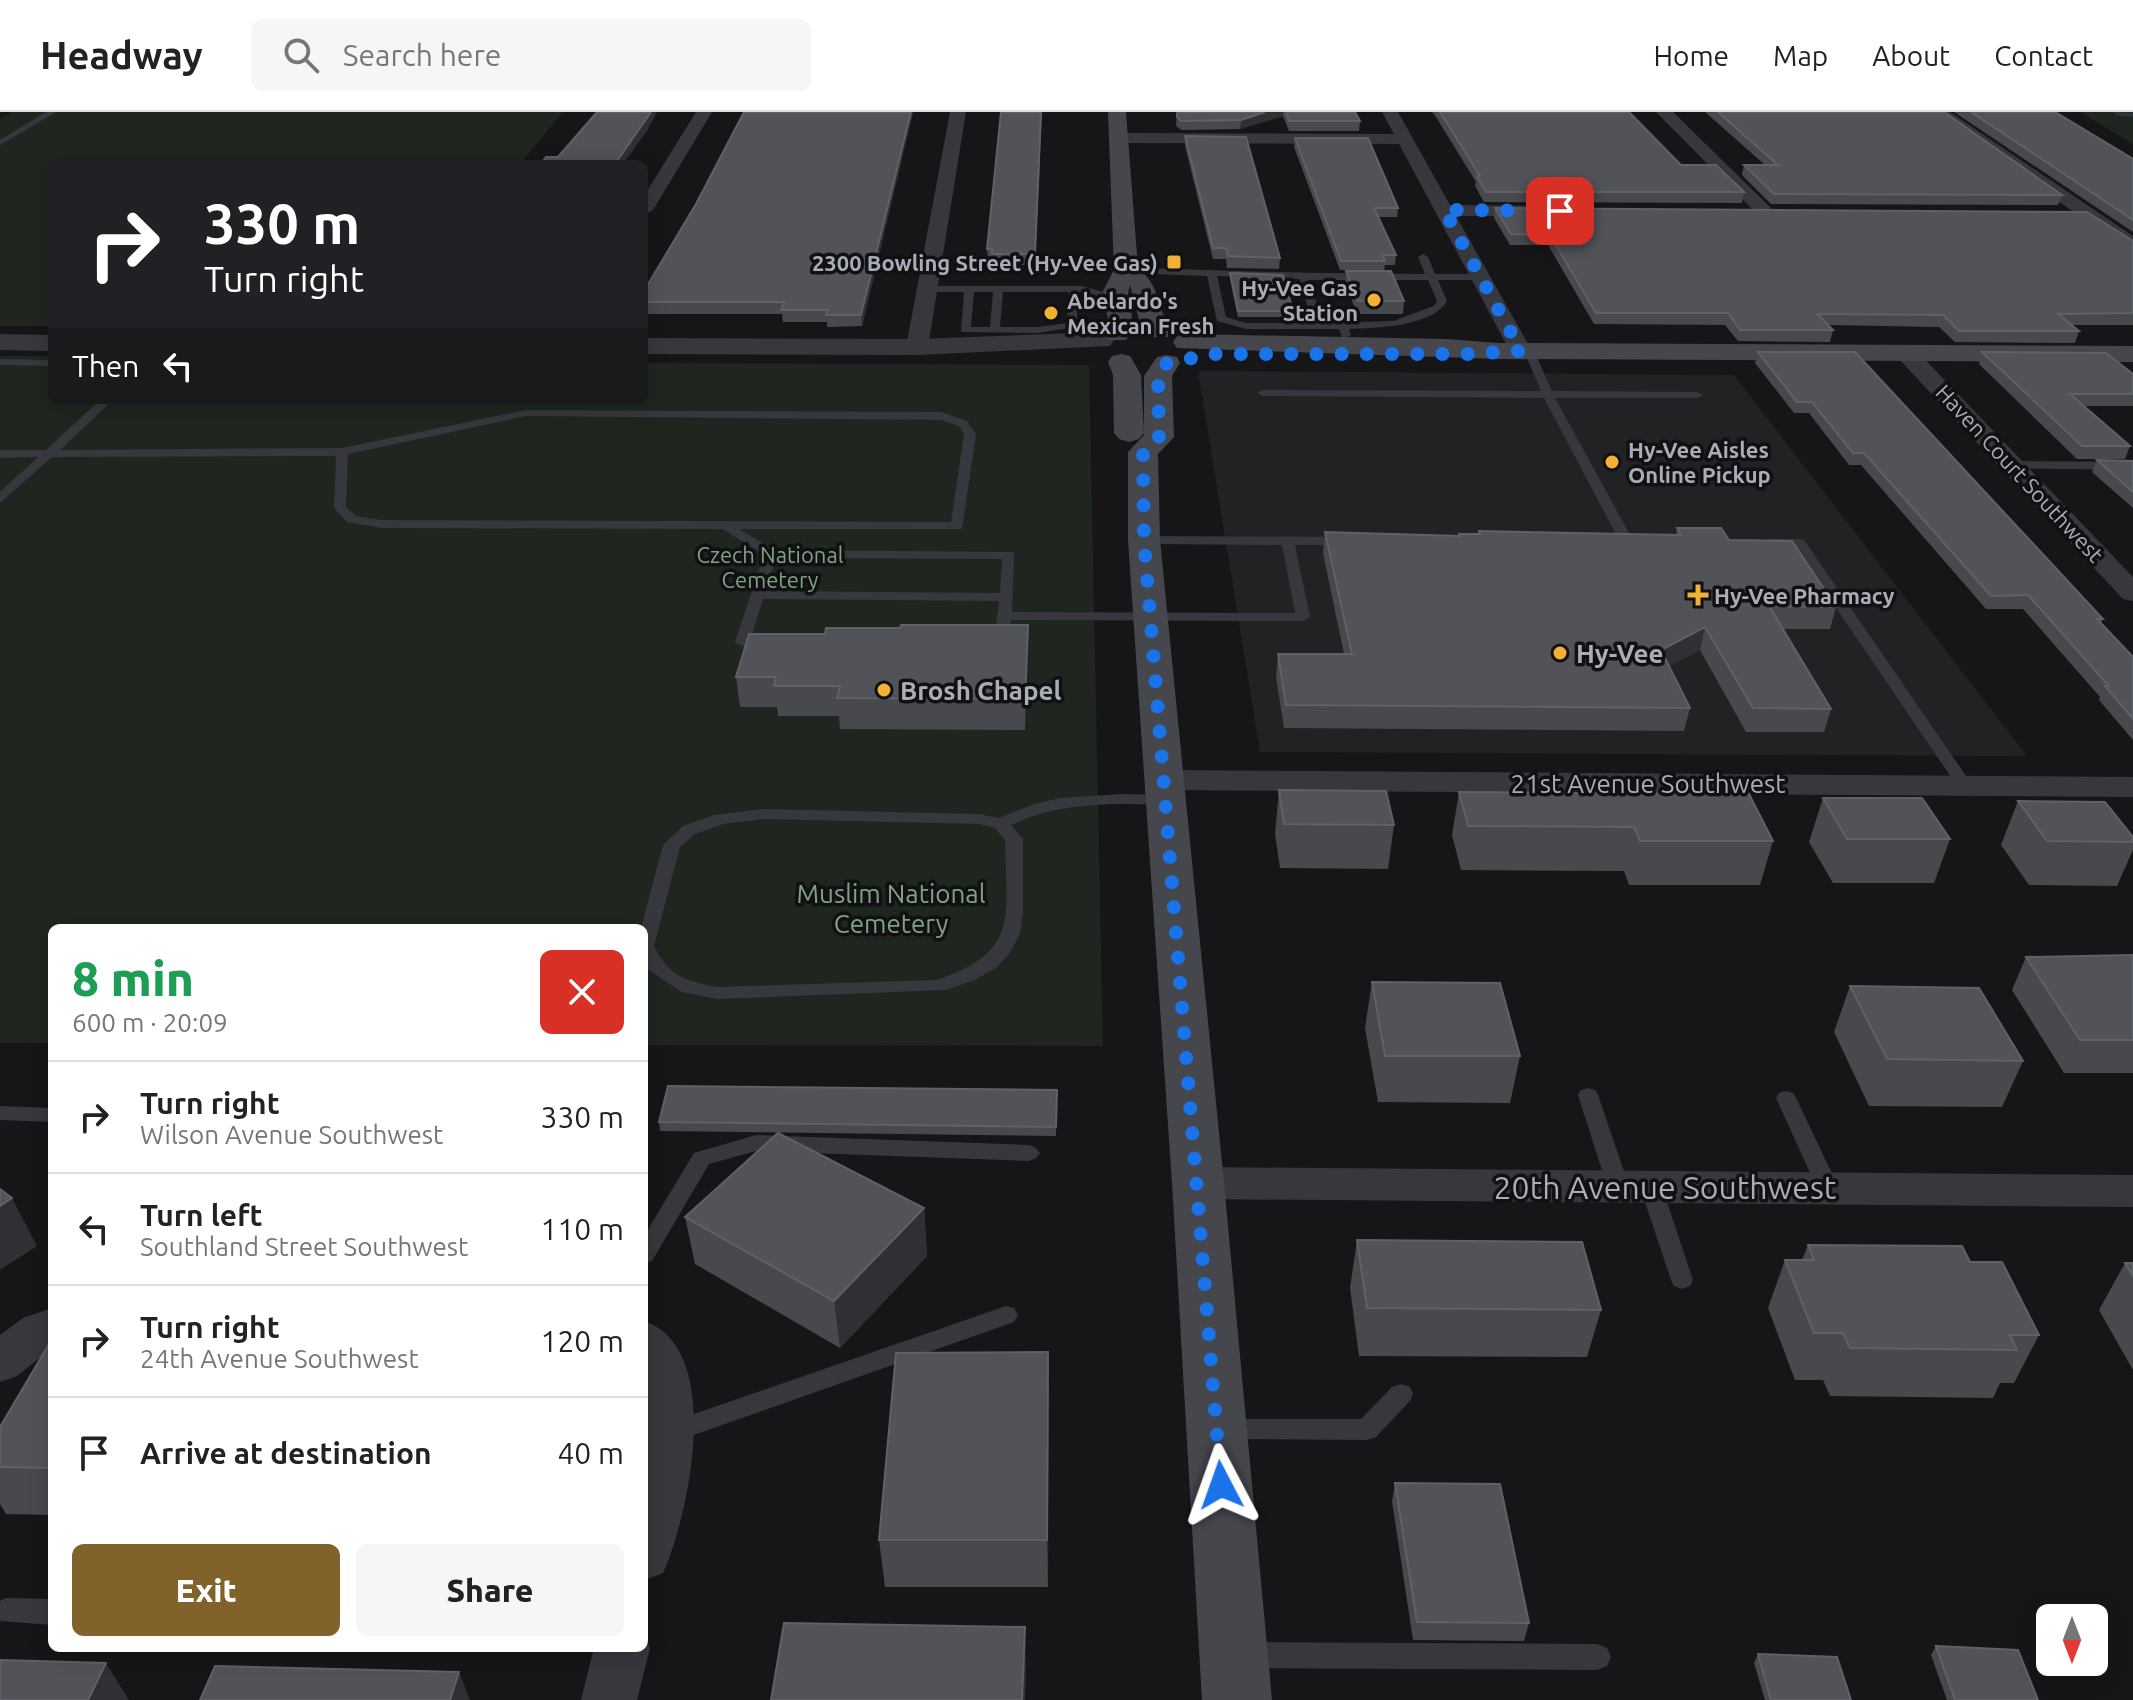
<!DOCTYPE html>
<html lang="en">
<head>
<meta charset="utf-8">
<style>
  body { margin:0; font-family:Ubuntu,sans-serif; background:#f6f6f6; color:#222; height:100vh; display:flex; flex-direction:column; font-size:30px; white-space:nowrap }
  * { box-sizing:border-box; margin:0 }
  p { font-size:26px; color:#767676 }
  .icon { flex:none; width:44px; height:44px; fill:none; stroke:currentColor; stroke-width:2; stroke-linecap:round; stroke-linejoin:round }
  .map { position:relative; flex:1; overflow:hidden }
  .details { position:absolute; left:48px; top:812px; width:600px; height:728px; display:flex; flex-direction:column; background:#fff; border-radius:12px; box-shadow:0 4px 20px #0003 }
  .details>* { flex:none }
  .guide { position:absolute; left:48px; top:48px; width:600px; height:244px; border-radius:12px; box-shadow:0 4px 20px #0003; background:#202124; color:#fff; overflow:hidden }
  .needle { width:52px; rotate:180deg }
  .buttons { position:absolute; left:2036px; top:1492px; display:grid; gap:16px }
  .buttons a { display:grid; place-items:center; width:72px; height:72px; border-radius:12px; background:#fff; box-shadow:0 4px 20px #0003; font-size:40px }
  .pin { position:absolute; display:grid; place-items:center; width:68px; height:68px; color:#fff; margin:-34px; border-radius:16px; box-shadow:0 4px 12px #0006 }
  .me { position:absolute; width:88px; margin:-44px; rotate:356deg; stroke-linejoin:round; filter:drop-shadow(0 0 6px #0008) }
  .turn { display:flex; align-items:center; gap:28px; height:168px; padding:0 24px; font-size:36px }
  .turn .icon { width:104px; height:104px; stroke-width:2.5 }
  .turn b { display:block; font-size:56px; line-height:68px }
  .then { display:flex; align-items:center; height:76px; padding:0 24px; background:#0003; gap:16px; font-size:30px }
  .round { display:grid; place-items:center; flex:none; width:84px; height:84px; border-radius:12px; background:#f6f6f6 }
  .head { display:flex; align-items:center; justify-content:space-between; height:136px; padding:0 24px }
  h1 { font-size:48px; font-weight:800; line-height:60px; color:#1e9e55 }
  .action { display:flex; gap:16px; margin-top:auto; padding:16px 24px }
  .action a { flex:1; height:92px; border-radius:12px; background:#80622a; color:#fff; font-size:32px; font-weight:800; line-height:92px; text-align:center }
  .action a+a { background:#f6f6f6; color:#222 }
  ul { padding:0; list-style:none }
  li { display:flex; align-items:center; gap:24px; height:112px; padding:0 24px; border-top:2px solid #e0e0e0 }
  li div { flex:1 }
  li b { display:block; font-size:30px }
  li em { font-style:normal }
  header { display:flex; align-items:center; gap:48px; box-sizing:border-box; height:112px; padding:0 40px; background:#fff; border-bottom:2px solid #e0e0e0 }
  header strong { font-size:38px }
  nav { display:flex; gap:44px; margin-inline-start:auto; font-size:28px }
  .search { width:560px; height:72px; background:#f6f6f6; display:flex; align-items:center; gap:20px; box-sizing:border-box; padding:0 28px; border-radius:12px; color:#767676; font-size:30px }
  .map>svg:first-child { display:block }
  .built { fill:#222225 }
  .green { fill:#1e261f }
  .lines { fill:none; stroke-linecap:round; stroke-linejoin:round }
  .stream { fill:#2c353c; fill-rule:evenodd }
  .service { fill:#37383d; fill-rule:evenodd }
  .minor { fill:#37383d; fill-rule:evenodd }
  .tertiary { fill:#37383d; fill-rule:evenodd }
  .secondary { fill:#45474d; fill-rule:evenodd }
  .wall { fill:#47494d }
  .shaded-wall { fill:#2f3033 }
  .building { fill:#525359; stroke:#5f6168; stroke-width:2 }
  .route { stroke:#1a73e8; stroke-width:14; stroke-dasharray:0 25.2 }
  .poi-dot { fill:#f2b134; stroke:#111113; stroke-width:3 }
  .labels { text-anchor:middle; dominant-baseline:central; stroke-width:7; stroke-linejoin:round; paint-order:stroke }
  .far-poi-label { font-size:22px; font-weight:bold; fill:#a8adb8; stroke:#111113; text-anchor:start }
  .far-street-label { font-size:22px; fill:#a8adb8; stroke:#111113 }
  .far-park-label { font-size:22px; fill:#7fa381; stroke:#111113 }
  .poi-label { font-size:26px; font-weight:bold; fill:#a8adb8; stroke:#111113; text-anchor:start }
  .street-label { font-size:26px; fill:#a8adb8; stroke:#111113 }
  .park-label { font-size:26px; fill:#7fa381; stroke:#111113 }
  .near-street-label { font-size:32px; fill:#a8adb8; stroke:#111113 }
</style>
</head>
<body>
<header>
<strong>Headway</strong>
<div class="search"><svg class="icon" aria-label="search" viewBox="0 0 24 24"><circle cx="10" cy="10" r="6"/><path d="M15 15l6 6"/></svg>Search here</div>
<nav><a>Home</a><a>Map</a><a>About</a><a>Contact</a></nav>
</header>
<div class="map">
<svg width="2133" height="1588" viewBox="0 0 2133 1588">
  <rect width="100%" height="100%" fill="#161618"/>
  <!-- built -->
  <path class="built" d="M1198 259 1734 263 2027 644 1260 640Z"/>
  <!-- green -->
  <path class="green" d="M12 0H563L520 52H52V214H0V7Z
    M2080 0H2133V32Z
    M0 244H52V288H644V251L1089 253 1103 934 644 933V816H52V931H0Z"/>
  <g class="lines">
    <!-- stream -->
    <path class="stream" d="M2114 0 2133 1V5L2116 3Z"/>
    <!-- service -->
    <path class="service" d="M46 0H56L0 33V28Z
      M1423 142 1428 145 1435 162H1480L1485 165 1480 168H1438L1447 189C1432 215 1376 216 1349 217L1351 223 1346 226 1342 225 1339 217H1246L1217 209 1207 164 1126 161 1121 158 1126 155C1226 159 1324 162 1425 162L1418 145ZM1217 164 1299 167 1313 211H1246L1226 205ZM1309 168H1428L1437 189 1434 194 1393 209 1323 211Z
      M1082 174 1121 185 1116 188 1079 180 1076 215 1038 221 961 220 964 180H928L923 177 928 174ZM974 180H993L990 215H971ZM1003 180H1069L1067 211 1038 215H1000Z
      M1529 236 1534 239 1552 279 1697 280 1703 283 1697 286H1555L1634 430 1632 433 1613 434 1606 430 1618 426 1544 286 1263 284 1257 281 1263 278 1541 279 1524 239Z
      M0 247 52 248V254L0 253Z
      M100 288H113L60 338 342 336 526 298 942 300 967 309 976 322 962 417H739L774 438 1014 440 1012 500 1295 501 1282 433 1144 432 1137 428 1144 424 1347 425 1354 429 1347 433H1295L1310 505 1303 509 1012 508 1002 524 986 529 979 525 996 514 999 489 763 487 751 526H768L775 530C766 537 744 537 735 530L764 443 723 417 382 416 347 410 334 396 336 344 52 345 0 391V380L38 345 0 346V338H46ZM526 304 942 308 959 314 964 322 951 410 382 408 356 404 346 395 348 342ZM776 446 1002 447 1000 481 766 479Z
      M2012 349 2133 350V358L2008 356V350Z
      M1799 427 1804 428 1973 674 1971 677H1959L1795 435H1770L1763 431 1770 427Z
      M1122 682 1164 683 1172 688 1164 693C1111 691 1060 690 1011 713L1023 727V802L1020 822 1009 842 996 856 975 868 945 878 718 887 682 880 647 857 644 816H641L663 733 683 714 714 703 763 697 979 702 999 706 1034 692 1060 686ZM763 707 979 712 995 716 1005 728C1006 803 1021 840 937 868L718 875C686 869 669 865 654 834L680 735 695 722 723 712Z
      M1588 976 1595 978 1598 983 1629 1074 1626 1080 1618 1082 1610 1080 1607 1074 1578 983 1581 978Z
      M1786 979 1793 981 1796 986 1839 1076 1836 1082 1828 1084 1820 1082 1817 1076 1776 986 1779 981Z
      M0 994 52 996V1010L0 1008Z
      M756 1023 1029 1033 1036 1036 1040 1041 1036 1046 1029 1049 756 1039 709 1052 652 1149 644 1152V1124L694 1041Z
      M1651 1067 1659 1069 1662 1075 1693 1168 1690 1174 1682 1177 1674 1174 1671 1168 1640 1075 1643 1069Z
      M1006 1194 1014 1196 1018 1203 1014 1210 671 1331 662 1327 659 1320 662 1313Z
      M1401 1272 1410 1275 1413 1282 1410 1289 1376 1325 1367 1328 1223 1327 1214 1324 1211 1317 1214 1310 1223 1307H1361L1392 1275Z
      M6 1486 52 1487V1513L0 1509V1489Z
      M1244 1530 1597 1532 1607 1536 1611 1545 1607 1554 1597 1558 1244 1556 1234 1552 1230 1543 1234 1534Z"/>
    <!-- minor -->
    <path class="minor" d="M696 0H712L653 98 644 103V84Z
      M950 0H966L928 235 917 241 906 235Z
      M1382 0H1398L1450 93 1542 94 1551 99 1542 104H1456L1532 239 1529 244H1513L1510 239 1399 32 1120 31 1112 26 1120 21 1394 22Z
      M1656 0H1673L1771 96 1774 100 1771 104H1759Z
      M1932 0H1950L2133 124V139L2126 137Z
      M1906 234 1914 236 2133 465V489L2123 487 1898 246 1895 241 1898 236Z
      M1162 658 2133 665V685L1162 678 1150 675 1146 668 1150 661Z
      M1198 1055 2133 1063V1095L1198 1087 1183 1082 1176 1071 1183 1060Z
      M52 1196V1236L17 1264 0 1270V1223L23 1206Z
      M644 1209C725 1236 689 1404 663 1461L644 1468Z
      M644 1523 650 1536 637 1588H581L594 1536H644Z"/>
    <!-- tertiary -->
    <path class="tertiary" d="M1101 220 1110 222 1114 228 1110 234 917 243 644 242V226L917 227Z
      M0 222 52 223V239L0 238Z"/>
    <!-- secondary -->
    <path class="secondary" d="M1108 0H1126L1138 156C1162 175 1156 196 1172 220L1168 225H1150L1140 211 1130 173C1123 192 1141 206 1126 228H1108L1104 222 1108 208 1103 179 1114 158Z
      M1186 222 1446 227 1498 231 2133 234V250L1498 247 1177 236 1173 230 1177 224Z
      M1121 242 1130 244 1141 263 1144 321 1139 327 1129 330 1119 327 1114 321 1113 263 1108 250 1112 244Z
      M1167 243 1177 245 1180 251 1172 264 1174 325 1158 342 1160 428 1224 1071 1272 1588H1202L1172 1071 1128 428V340L1144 323V264L1157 245Z"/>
  </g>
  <!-- wall -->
  <path class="wall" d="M744 0H913L862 214 827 215V210H783L782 202H644V179L696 92Z
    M1042 0 1035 153H992V148H988L987 137Z
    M1177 0H1355L1360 9 1359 19H1289L1283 4 1240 17 1181 18 1176 14Z
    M1432 0H1629L1681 53 1744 80 1742 91 1484 90 1475 74 1476 70 1436 5Z
    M1705 0H1944L2062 83 2058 93 1771 92 1742 63 1744 53H1765Z
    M1954 0H2055L2133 47V120Z
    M1185 24 1280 146 1279 157 1227 156 1226 147H1213L1185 34Z
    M1295 26 1398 96 1397 105H1378L1396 143 1395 153H1385L1384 159 1340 158 1294 35Z
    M1495 96 2133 129V213H2072L2079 219 2075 231 1955 230 1939 215 1829 213 1833 218 1830 230 1738 229 1725 213 1594 212 1548 133H1510L1494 106Z
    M1346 159 1404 189 1403 202H1357L1345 171Z
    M1230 161 1293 199V205H1238L1230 167Z
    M1758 240 2103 507 2101 511 2133 545V628L2099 588 2100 585 2023 497H1986L1861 353H1849L1809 301H1794L1755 251Z
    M1982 240 2133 262V294H2084L2130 334 2125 347H2077L1979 252Z
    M2097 348 2133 349V396L2092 360Z
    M1677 416 1729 428 1836 495 1830 517H1782L1831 597 1824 620H1746L1700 538 1669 554 1690 596 1684 619 1284 616 1276 565 1278 542H1344L1323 441 1325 420 1459 424V422H1479V419L1676 423Z
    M1028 513V543L1025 618 840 617 839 604H778L777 595H740L736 565 825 522 900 516Z
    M1279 678 1394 713 1388 757 1280 756 1275 722Z
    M1459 680 1773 729 1760 773H1629L1624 759 1461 758 1452 723Z
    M1823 686 1950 727 1934 771H1833L1809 730Z
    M2018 689 2133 725V738L2117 774 2029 773 2001 733Z
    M2133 843V961H2064L2012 878 2026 845Z
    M1372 870 1520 944 1510 991 1378 990 1365 916Z
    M1850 874 2023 949 2002 995 1869 994 1834 920Z
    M1057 978 1056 1024 660 1019 659 1010Z
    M924 1096 927 1144 840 1236 695 1152 685 1105Z
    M1357 1128 1601 1198 1587 1245 1359 1244 1350 1176Z
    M1808 1133 1970 1150 2039 1223 2014 1271H2000L1993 1286 1830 1284 1823 1268H1795L1768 1196 1785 1148H1802Z
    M2125 1151H2133V1258L2099 1198Z
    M52 1227V1403L6 1402 0 1392V1315Z
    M1048 1240V1475H885L879 1428Z
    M1395 1371 1529 1511 1524 1529 1413 1528 1392 1389Z
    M1936 1534 2038 1588H1947L1931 1543Z
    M1758 1542 1851 1588H1765L1754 1551Z"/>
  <!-- shaded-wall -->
  <path class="shaded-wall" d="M651 0H657L647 19 623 52H615Z
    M911 0H913L862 214 861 203Z
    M1265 0H1283V4L1240 17 1241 8Z
    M1028 513V543L1025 618V587Z
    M1705 515 1700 538 1656 561 1661 538Z
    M12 1086 37 1134 0 1158V1094Z
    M924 1096 927 1144 840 1236 834 1189Z
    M1048 1240 1049 1288 1048 1475 1047 1428Z
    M1025 1515 1026 1562 1025 1588H1022Z
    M106 1551 129 1588H88Z
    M459 1560 470 1588H450Z"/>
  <!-- building -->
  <path class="building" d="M597 0H651L615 52H541L546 45H558Z
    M744 0H911L861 203H826L828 198H781L784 190H644V179L696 92Z
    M1001 0H1041L1035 142H992V137H987Z
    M1177 0H1265L1241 8 1181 9 1177 5Z
    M1286 0H1355L1360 9H1289Z
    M1440 0H1629L1681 53H1716L1744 80H1486L1477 64H1480Z
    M1718 0H1944L2062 83 1774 82 1744 53H1778Z
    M1971 0H2055L2133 47V108Z
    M1185 24 1246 25 1280 146 1228 144 1226 136H1213Z
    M1295 26H1368L1398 96H1374L1396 143H1383L1385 149H1341Z
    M1495 96 2087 100 2133 129V201L2058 202 2079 219H1959L1943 203 1817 202 1833 218H1740L1728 201H1596L1550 123 1511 122Z
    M1346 159H1391L1404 189H1358Z
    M1230 161 1283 163 1293 199H1238Z
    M1758 240H1855L2103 507H2097L2133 545V607L2105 574H2109L2028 483 1991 484 1864 341H1853L1812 290H1797Z
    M1982 240 2106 241 2133 262V282H2070L2130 334H2082Z
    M2097 348 2133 349V380Z
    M1677 416H1721L1729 428 1792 429 1836 495 1769 494 1831 597 1753 596 1705 515 1661 538 1690 596 1286 593 1278 542H1352L1325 420 1460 424 1459 422H1480L1479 419 1681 423Z
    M901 513H1028L1025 587 837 586 840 574H774L776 565H736L749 522H825L826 516H900Z
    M1279 678 1386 679 1394 713 1284 712Z
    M1459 680 1749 682 1773 729H1640L1634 715 1468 714Z
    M1823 686H1922L1950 727H1847Z
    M2018 689 2105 690 2133 725V730L2047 729Z
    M2133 843V928H2080L2026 845Z
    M1372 870 1500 871 1520 944H1385Z
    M1850 874 1979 876 2023 949 1887 947Z
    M668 974 1057 978 1056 1015 659 1010Z
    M778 1021 924 1096 834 1189 685 1105Z
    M0 1077 12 1086 0 1094Z
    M1357 1128 1582 1130 1601 1198 1367 1196Z
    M1808 1133 1962 1134 1970 1150H2002L2039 1223H2010L2017 1238 1850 1236 1843 1221H1814L1785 1148H1814Z
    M2125 1151H2133V1164Z
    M52 1227V1356L0 1355V1315Z
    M1048 1240 1047 1428H879L896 1241Z
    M1395 1371 1500 1372 1529 1511 1417 1510Z
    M784 1511 1025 1515 1022 1588H771Z
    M1936 1534 2018 1538 2038 1588H1955Z
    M1758 1542 1837 1545 1851 1588H1771Z
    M0 1548 106 1551 88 1588H0Z
    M215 1554 459 1560 450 1588H200Z"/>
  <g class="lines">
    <!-- route -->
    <path class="route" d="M1221 1373 1144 428 1143 340 1159 325 1158 264 1167 251 1213 242H1467L1521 239 1444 98 1560 99"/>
  </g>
  <!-- markers -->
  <g class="poi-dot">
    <rect x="1166" y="142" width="16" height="16" rx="4"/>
    <circle cx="1374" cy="188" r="8"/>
    <circle cx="1051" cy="201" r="8"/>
    <circle cx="1612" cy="350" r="8"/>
    <path d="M1694 471h8v8h8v8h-8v8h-8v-8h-8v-8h8z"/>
    <circle cx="1560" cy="541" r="8"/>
    <circle cx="884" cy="578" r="8"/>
  </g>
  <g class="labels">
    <!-- far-poi labels -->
    <g class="far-poi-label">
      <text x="1158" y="150" text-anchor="end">2300 Bowling Street (Hy-Vee Gas)</text>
      <text x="1358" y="175" text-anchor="end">Hy-Vee Gas<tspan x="1358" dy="25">Station</tspan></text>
      <text x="1067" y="188">Abelardo's<tspan x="1067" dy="25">Mexican Fresh</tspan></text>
      <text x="1628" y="337">Hy-Vee Aisles<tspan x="1628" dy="25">Online Pickup</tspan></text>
      <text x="1714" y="483">Hy-Vee Pharmacy</text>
    </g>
    <!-- far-street labels -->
    <g class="far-street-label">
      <text transform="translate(2020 361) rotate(47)">Haven Court Southwest</text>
    </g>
    <!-- far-park labels -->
    <g class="far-park-label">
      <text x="770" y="442">Czech National<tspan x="770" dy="25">Cemetery</tspan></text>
    </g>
    <!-- poi labels -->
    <g class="poi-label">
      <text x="1576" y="541">Hy-Vee</text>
      <text x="900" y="578">Brosh Chapel</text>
    </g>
    <!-- street labels -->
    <g class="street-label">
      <text x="1648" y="671">21st Avenue Southwest</text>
    </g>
    <!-- park labels -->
    <g class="park-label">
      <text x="891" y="781">Muslim National<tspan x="891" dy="30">Cemetery</tspan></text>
    </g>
    <!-- near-street labels -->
    <g class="near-street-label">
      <text x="1665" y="1075">20th Avenue Southwest</text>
    </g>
  </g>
</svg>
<div class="buttons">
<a><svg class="needle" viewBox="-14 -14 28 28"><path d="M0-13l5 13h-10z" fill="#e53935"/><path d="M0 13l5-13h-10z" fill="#767676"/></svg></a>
</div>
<div class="pin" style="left:1560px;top:99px;background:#d93025"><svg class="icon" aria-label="arrive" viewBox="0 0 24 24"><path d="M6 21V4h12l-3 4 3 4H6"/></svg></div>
<svg class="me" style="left:1221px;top:1373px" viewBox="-20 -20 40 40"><path d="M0-17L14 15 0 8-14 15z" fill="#1a73e8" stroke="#fff" stroke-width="4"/></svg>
<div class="guide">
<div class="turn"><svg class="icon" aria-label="right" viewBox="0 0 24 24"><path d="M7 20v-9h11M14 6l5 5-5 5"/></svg><div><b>330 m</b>Turn right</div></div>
<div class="then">Then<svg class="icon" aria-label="left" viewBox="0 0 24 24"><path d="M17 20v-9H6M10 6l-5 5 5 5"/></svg></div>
</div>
<section class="details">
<div class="head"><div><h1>8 min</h1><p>600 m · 20:09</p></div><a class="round" style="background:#d93025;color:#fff"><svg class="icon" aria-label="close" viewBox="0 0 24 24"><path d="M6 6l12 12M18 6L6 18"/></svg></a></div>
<ul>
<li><svg class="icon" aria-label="right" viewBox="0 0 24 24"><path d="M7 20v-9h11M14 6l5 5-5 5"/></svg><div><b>Turn right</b><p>Wilson Avenue Southwest</p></div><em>330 m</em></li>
<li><svg class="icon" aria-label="left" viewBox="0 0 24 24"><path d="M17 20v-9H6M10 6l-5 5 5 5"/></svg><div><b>Turn left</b><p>Southland Street Southwest</p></div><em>110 m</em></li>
<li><svg class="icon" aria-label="right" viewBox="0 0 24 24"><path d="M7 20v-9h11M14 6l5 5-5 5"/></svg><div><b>Turn right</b><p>24th Avenue Southwest</p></div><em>120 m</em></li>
<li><svg class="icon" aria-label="arrive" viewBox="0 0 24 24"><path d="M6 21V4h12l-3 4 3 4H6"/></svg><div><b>Arrive at destination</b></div><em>40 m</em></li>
</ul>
<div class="action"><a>Exit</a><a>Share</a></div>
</section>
</div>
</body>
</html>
